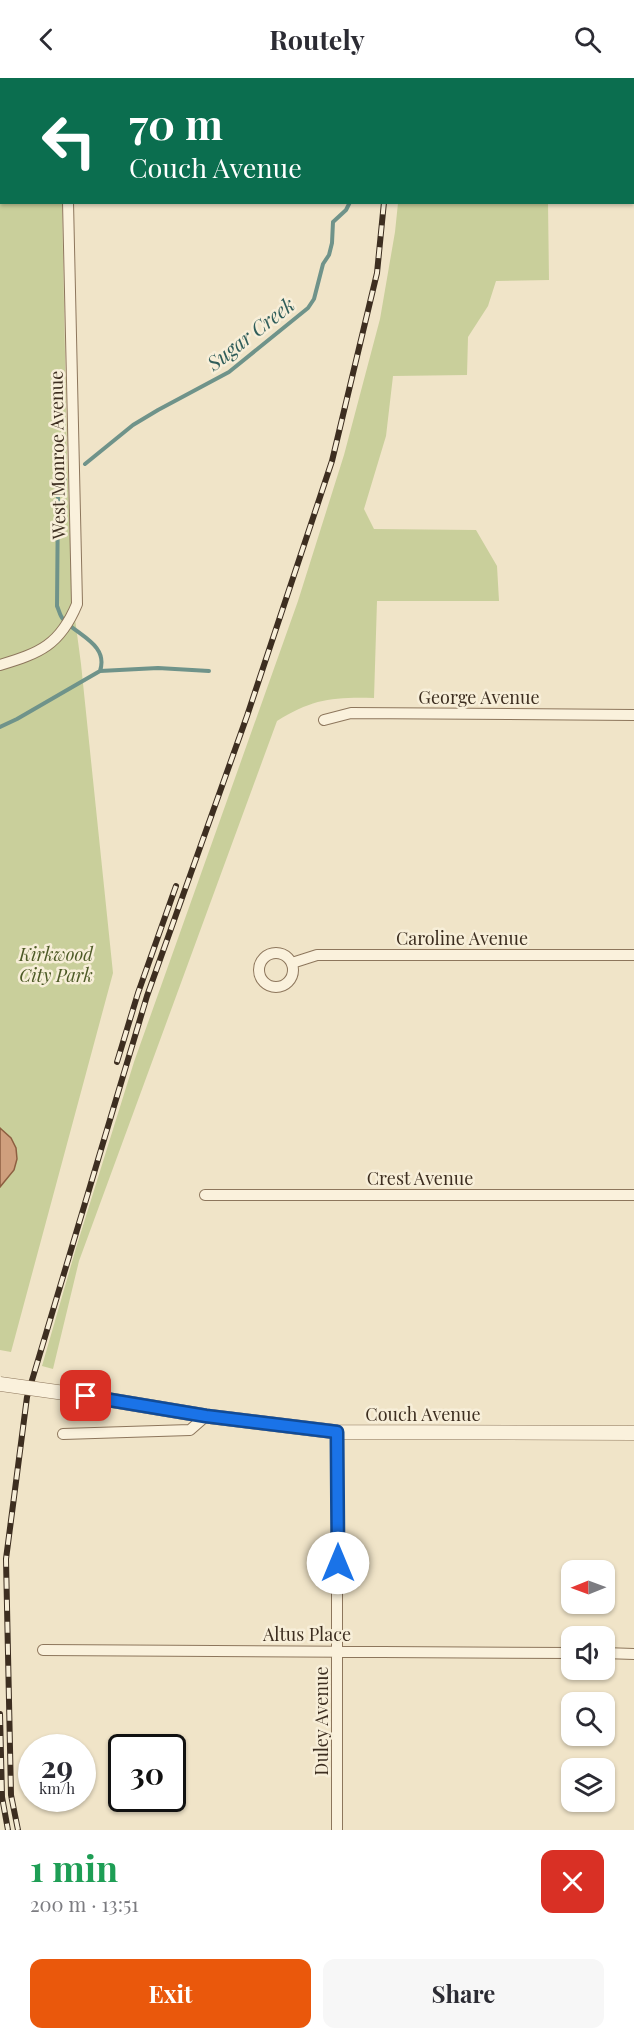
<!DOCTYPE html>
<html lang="en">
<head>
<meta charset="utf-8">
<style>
  body { margin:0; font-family:"Playfair Display",serif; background:#f7f7f7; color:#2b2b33; height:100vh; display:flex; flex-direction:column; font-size:22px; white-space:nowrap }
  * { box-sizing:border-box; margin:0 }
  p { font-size:20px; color:#7c7c81 }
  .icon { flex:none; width:33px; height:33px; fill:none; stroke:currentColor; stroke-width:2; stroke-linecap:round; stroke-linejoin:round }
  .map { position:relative; height:1752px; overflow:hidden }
  .panel { display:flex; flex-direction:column; background:#fff; flex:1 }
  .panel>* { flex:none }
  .top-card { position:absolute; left:0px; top:0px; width:634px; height:126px; box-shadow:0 2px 4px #0004; background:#0b6e4f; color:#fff; overflow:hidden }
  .needle { width:39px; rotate:269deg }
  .buttons { position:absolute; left:561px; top:1482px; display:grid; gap:12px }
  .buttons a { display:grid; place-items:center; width:54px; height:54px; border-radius:12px; background:#fff; box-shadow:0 2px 4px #0004; font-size:30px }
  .speed { position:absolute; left:18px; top:1656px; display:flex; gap:12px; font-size:30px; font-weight:700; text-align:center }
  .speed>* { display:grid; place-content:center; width:78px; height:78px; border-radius:50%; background:#fff; box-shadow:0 2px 4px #0004; line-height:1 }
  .speed small { font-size:15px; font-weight:400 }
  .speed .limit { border:3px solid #111; border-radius:9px; background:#fff; color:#111 }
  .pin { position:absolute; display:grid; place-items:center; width:51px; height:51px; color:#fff; margin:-26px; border-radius:12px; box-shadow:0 3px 9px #0006 }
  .me { position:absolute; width:66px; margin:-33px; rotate:0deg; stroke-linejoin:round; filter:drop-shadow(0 0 4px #0008) }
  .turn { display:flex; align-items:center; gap:21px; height:126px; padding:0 30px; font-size:27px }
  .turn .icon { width:78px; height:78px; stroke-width:2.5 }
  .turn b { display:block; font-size:42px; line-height:51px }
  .round { display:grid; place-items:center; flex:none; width:63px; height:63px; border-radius:12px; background:#f7f7f7 }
  .head { display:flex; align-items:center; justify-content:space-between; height:102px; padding:0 30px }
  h1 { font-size:36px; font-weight:700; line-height:45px; color:#1e9e55 }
  .cta { display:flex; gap:12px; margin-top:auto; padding:12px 30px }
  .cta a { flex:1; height:69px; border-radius:12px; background:#ea580c; color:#fff; font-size:24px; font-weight:700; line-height:69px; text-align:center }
  .cta a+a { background:#f7f7f7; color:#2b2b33 }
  header { display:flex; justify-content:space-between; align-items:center; height:78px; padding:0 30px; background:#fff; font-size:27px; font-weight:700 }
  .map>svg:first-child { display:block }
  .green { fill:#c9cf9b }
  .cemetery { fill:#bfc49a }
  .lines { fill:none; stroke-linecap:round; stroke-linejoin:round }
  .stream { stroke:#6f938a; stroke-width:4 }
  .building { fill:#cf9f7d; stroke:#8d5f41; stroke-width:1.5 }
  .minor-casing { stroke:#8d765c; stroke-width:12 }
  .tertiary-casing { stroke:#8d765c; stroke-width:15 }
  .minor { stroke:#faf1dc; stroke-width:10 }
  .tertiary { stroke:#faf1dc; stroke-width:14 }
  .rail-casing { stroke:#3d2e20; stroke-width:6 }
  .rail { stroke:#f7eed8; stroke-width:4; stroke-dasharray:11; stroke-linecap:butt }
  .tertiary-bridge-casing { stroke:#8d765c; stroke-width:15; stroke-linecap:butt }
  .tertiary-bridge { stroke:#faf1dc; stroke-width:14 }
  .route-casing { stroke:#114b97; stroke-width:15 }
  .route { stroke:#1a73e8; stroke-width:10 }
  .labels { text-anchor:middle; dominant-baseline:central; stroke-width:5; stroke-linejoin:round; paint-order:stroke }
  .street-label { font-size:18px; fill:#3d2e20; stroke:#f7eed8 }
  .park-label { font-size:18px; font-style:italic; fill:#4d5a26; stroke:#f7eed8 }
  .water-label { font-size:20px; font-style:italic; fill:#2f5d5a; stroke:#f7eed8 }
</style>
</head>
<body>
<header><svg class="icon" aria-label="back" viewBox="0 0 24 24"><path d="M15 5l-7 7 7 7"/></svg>Routely<svg class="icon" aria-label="search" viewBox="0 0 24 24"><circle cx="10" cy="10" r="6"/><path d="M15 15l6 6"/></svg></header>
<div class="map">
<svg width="634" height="1752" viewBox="0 0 634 1752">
  <rect width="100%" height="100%" fill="#f0e4c8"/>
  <!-- green -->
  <path class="green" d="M0 0H60V2H2V124L62 125 67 376 72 518 81 586 113 895 11 1274 0 1272Z
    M398 125H548L549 202 496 203 488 228 468 259 467 297 393 298 386 358 364 431 374 451 476 452 497 488 499 523H377L374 620C333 619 312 621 277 643L79 1183 53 1291 42 1288 76 1170 134 984 298 523 344 377 380 241 395 154Z"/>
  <!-- cemetery -->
  <path class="cemetery" d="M83 0H345L344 2H83Z"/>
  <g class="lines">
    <!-- stream -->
    <path class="stream" d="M357 0V2
      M85 386 133 347 158 332 229 294 308 230 314 221 323 186 329 177 332 165 333 144 346 132 350 124
      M65 401 61 406 58 416 57 528C59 532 60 538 63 541 76 557 109 566 100 593
      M0 649 17 641 100 593 158 590 209 593"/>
  </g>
  <!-- building -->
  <path class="building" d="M0 1050 11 1060 16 1070 17 1081 14 1092 0 1109Z"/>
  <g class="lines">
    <!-- minor casing -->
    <g class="minor-casing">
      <path id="minor" d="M66 0V2
        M0 587C40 575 60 567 77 526L68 124
        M324 642 351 635 634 637
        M259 892a17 17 0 1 1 34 0a17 17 0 1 1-34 0Z
        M292 885 317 877H634
        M205 1117H634
        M337 1354V1752
        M63 1356 190 1352 206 1338
        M43 1572 572 1575
        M604 1575 634 1576"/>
    </g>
    <!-- tertiary casing -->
    <g class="tertiary-casing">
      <path id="tertiary" d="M86 1318 206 1338 337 1354 634 1355"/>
    </g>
    <!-- minor -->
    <use href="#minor" class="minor"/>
    <!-- tertiary -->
    <use href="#tertiary" class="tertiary"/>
    <!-- rail casing -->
    <g class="rail-casing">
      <path id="rail" d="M388 2V0
        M398 2V0
        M117 984 138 915 176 808
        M0 1636 2 1719 8 1752
        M18 1752 11 1717 6 1481 27 1319 147 918 247 638 332 383 377 195 384 124"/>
    </g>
    <!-- rail -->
    <use href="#rail" class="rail"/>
    <!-- tertiary-bridge casing -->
    <g class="tertiary-bridge-casing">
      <path id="tertiary-bridge" d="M0 1306 86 1318"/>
    </g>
    <!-- tertiary-bridge -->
    <use href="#tertiary-bridge" class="tertiary-bridge"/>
  </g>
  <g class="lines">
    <!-- route casing -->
    <g class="route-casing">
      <path id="route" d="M86 1318 206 1338 337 1354 338 1485"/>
    </g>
    <!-- route -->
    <use href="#route" class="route"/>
  </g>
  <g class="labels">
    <!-- street labels -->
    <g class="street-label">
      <text transform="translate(57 377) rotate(-91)">West Monroe Avenue</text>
      <text x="479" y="619">George Avenue</text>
      <text x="462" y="860">Caroline Avenue</text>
      <text x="420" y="1100">Crest Avenue</text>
      <text x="423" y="1336">Couch Avenue</text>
      <text x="307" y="1556">Altus Place</text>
      <text transform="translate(321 1643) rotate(-90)">Duley Avenue</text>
    </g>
    <!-- park labels -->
    <g class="park-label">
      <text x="56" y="876">Kirkwood<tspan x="56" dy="21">City Park</tspan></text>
    </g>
    <!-- water labels -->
    <g class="water-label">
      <text transform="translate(250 255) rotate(-38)">Sugar Creek</text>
    </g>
  </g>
</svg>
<div class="buttons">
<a><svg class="needle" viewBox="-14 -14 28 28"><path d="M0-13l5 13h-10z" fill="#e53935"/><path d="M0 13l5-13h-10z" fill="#7c7c81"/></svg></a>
<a><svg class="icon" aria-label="sound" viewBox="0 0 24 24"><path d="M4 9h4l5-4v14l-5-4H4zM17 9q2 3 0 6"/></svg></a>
<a><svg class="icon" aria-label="search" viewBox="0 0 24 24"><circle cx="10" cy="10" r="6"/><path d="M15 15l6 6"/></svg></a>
<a><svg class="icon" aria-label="layers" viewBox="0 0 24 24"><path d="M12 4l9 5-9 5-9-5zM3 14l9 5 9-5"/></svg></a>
</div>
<div class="speed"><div>29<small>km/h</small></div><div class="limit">30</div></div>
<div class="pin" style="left:86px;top:1318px;background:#d93025"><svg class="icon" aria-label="arrive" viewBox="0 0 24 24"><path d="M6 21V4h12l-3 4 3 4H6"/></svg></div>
<svg class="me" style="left:338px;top:1485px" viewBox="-20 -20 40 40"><circle r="19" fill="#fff"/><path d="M0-13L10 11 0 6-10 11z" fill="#1a73e8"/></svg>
<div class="top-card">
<div class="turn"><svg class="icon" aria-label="left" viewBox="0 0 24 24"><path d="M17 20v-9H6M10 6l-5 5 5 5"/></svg><div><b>70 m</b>Couch Avenue</div></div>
</div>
</div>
<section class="panel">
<div class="head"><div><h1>1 min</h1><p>200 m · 13:51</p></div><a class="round" style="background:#d93025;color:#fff"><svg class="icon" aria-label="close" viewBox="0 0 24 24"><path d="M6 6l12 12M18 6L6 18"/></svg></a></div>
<div class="cta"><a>Exit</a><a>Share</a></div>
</section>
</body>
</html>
